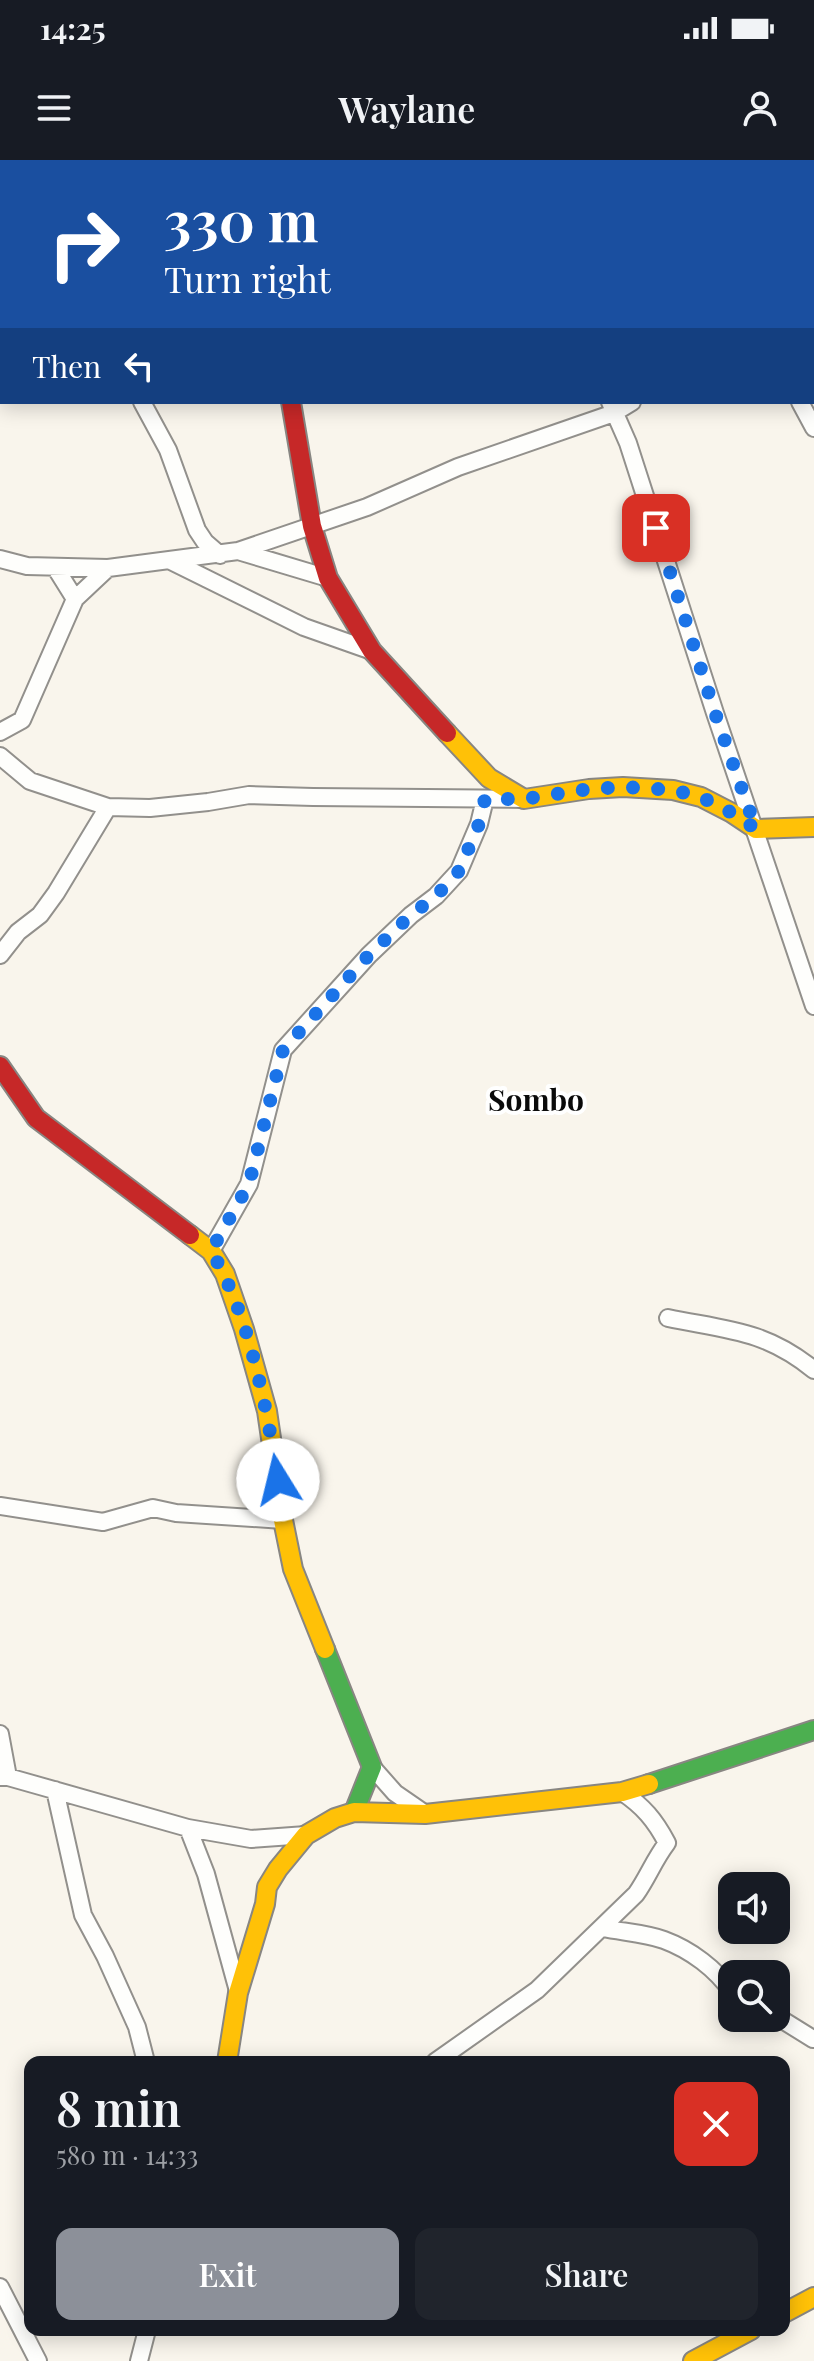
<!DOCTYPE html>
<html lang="en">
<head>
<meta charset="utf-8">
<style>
  body { margin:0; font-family:"Playfair Display",serif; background:#20242c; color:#f1f3f6; height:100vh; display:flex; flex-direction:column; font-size:30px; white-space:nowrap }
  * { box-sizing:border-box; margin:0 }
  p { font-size:26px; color:#9ea1a6 }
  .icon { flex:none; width:44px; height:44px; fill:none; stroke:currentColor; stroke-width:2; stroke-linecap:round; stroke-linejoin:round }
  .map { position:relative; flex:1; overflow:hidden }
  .details { position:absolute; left:24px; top:1896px; width:766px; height:280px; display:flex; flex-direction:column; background:#171b24; border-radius:16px; box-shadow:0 4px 20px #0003 }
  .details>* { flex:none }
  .guide { position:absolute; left:0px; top:0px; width:814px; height:244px; box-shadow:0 4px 20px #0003; background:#1a4fa0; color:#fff; overflow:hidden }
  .controls { position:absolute; left:718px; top:1712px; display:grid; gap:16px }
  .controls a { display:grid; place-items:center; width:72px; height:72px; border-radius:16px; background:#171b24; box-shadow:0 4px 20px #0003; font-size:40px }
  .pin { position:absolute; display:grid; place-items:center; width:68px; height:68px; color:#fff; margin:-34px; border-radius:16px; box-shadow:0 4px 12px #0006 }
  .me { position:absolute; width:88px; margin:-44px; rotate:351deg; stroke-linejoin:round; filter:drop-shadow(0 0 6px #0008) }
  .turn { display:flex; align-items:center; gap:28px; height:168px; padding:0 32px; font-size:36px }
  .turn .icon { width:104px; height:104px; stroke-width:2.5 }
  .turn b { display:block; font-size:56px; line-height:68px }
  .then { display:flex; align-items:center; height:76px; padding:0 32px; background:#0003; gap:16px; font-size:30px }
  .round { display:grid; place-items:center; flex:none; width:84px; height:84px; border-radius:16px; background:#20242c }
  .headline { display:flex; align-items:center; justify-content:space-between; height:136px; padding:0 32px }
  h1 { font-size:48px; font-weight:600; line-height:60px }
  .cta { display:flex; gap:16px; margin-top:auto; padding:16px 32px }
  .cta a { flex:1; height:92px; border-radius:16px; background:#8c9099; color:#fff; font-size:32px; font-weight:600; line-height:92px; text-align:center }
  .cta a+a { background:#20242c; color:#f1f3f6 }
  .status { display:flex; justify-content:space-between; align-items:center; height:56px; padding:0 40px; background:#171b24; direction:ltr }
  .status svg { height:22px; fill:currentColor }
  header { display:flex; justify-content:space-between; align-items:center; height:104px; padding:0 32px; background:#171b24; font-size:36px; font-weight:600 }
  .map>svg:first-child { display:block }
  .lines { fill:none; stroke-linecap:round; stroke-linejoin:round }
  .street-casing { stroke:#92908c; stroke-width:20 }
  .fast-casing { stroke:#888682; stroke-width:22 }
  .slow-casing { stroke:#888682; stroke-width:22 }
  .jam-casing { stroke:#888682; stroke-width:22 }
  .street { stroke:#fefefc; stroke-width:16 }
  .fast { stroke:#4caf50; stroke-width:18 }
  .slow { stroke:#ffc107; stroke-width:18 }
  .jam { stroke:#c62828; stroke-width:18 }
  .route { stroke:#1a73e8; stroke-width:14; stroke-dasharray:0 25.2 }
  .labels { text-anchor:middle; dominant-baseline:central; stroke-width:8; stroke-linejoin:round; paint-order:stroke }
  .district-label { font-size:30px; font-weight:bold; fill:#0a0a0a; stroke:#fff }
</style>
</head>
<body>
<div class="status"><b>14:25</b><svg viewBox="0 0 49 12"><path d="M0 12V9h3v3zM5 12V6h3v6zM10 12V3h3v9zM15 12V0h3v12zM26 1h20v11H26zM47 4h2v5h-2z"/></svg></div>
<header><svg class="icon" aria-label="menu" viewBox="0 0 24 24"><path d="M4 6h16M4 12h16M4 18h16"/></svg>Waylane<svg class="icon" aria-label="person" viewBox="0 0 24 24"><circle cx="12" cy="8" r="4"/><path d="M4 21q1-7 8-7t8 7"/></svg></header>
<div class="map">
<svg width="814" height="2201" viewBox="0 0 814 2201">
  <rect width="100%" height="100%" fill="#f9f5ec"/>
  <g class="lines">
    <!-- street casing -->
    <g class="street-casing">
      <path id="street" d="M151 0 152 2
        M510 0 511 2
        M725 0V2
        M165 2 174 0
        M0 34H2
        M142 242 168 290 197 370 205 382 220 395
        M610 242 628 283 715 553 814 846
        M800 242 814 268
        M238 391 328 418
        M0 399 27 406 108 408 238 391 367 347 458 307 614 253 632 242
        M171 401 304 467 372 491
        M55 407 75 439
        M0 572 22 560 75 439 108 408
        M0 596 30 621 108 647 150 648 208 642 249 635 313 637 524 639
        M0 795 18 772 40 755 56 733 108 647
        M211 1091 249 1024 283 890 369 795 411 755 436 736 459 711 479 664 485 639
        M668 1158C727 1170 765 1170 814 1210
        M0 1346 103 1362 153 1348 176 1353 283 1360
        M0 1574 8 1617
        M372 1607 395 1633 424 1653
        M0 1617H8L188 1668 251 1679 306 1675
        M55 1630 83 1755 105 1796 137 1867 146 1902
        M188 1668 206 1714 238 1831
        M603 1768C622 1772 645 1773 664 1780 691 1790 716 1809 732 1832
        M776 1856 813 1879
        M435 1902 537 1830 636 1734C648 1717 654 1700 667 1683 655 1660 643 1646 622 1632
        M0 2127 38 2201
        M139 2201 147 2170"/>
    </g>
    <!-- fast casing -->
    <g class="fast-casing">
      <path id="fast" d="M325 1489 372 1607 354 1652
        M649 1624 814 1570"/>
    </g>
    <!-- slow casing -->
    <g class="slow-casing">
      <path id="slow" d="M447 573 489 618 524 639 589 629 623 627 673 630 701 637 732 653 756 669 814 667
        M190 1075 211 1091 225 1114 244 1169 267 1251 283 1360 293 1409 325 1489
        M227 1902 238 1833 265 1744 267 1727 278 1709 306 1675 335 1658 354 1652 425 1654 622 1632 649 1624
        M784 2153 814 2137
        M693 2201 751 2170"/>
    </g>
    <!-- jam casing -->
    <g class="jam-casing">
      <path id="jam" d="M291 242 312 366 328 418 372 491 447 573
        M0 906 36 958 190 1075"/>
    </g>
    <!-- street -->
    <use href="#street" class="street"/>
    <!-- fast -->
    <use href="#fast" class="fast"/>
    <!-- slow -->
    <use href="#slow" class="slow"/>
    <!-- jam -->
    <use href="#jam" class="jam"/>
  </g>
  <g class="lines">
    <!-- route -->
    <path class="route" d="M278 1320C267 1249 249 1153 211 1091L249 1024 283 890 369 795 411 755 436 736 459 711 479 664 485 639H524L589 629 623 627 673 630 701 637 732 653 756 669 715 553 656 368"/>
  </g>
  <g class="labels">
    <!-- district labels -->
    <g class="district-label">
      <text x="536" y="939">Sombo</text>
    </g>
  </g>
</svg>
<div class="controls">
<a><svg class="icon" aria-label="sound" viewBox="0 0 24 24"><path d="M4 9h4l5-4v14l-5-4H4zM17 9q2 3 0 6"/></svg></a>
<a><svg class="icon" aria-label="search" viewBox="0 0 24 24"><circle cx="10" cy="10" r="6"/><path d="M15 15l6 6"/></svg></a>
</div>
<div class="pin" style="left:656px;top:368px;background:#d93025"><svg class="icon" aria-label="arrive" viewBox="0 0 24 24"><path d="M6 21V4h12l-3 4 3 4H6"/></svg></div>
<svg class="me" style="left:278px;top:1320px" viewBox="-20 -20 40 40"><circle r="19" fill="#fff"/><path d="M0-13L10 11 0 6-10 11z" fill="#1a73e8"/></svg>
<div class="guide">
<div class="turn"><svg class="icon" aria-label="right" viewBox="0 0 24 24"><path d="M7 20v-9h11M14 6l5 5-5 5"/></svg><div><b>330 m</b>Turn right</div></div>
<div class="then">Then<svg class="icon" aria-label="left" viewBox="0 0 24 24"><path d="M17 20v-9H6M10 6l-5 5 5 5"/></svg></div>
</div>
<section class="details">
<div class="headline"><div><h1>8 min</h1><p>580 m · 14:33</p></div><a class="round" style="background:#d93025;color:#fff"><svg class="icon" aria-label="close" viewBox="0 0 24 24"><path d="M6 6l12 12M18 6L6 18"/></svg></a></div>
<div class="cta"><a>Exit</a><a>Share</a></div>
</section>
</div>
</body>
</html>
